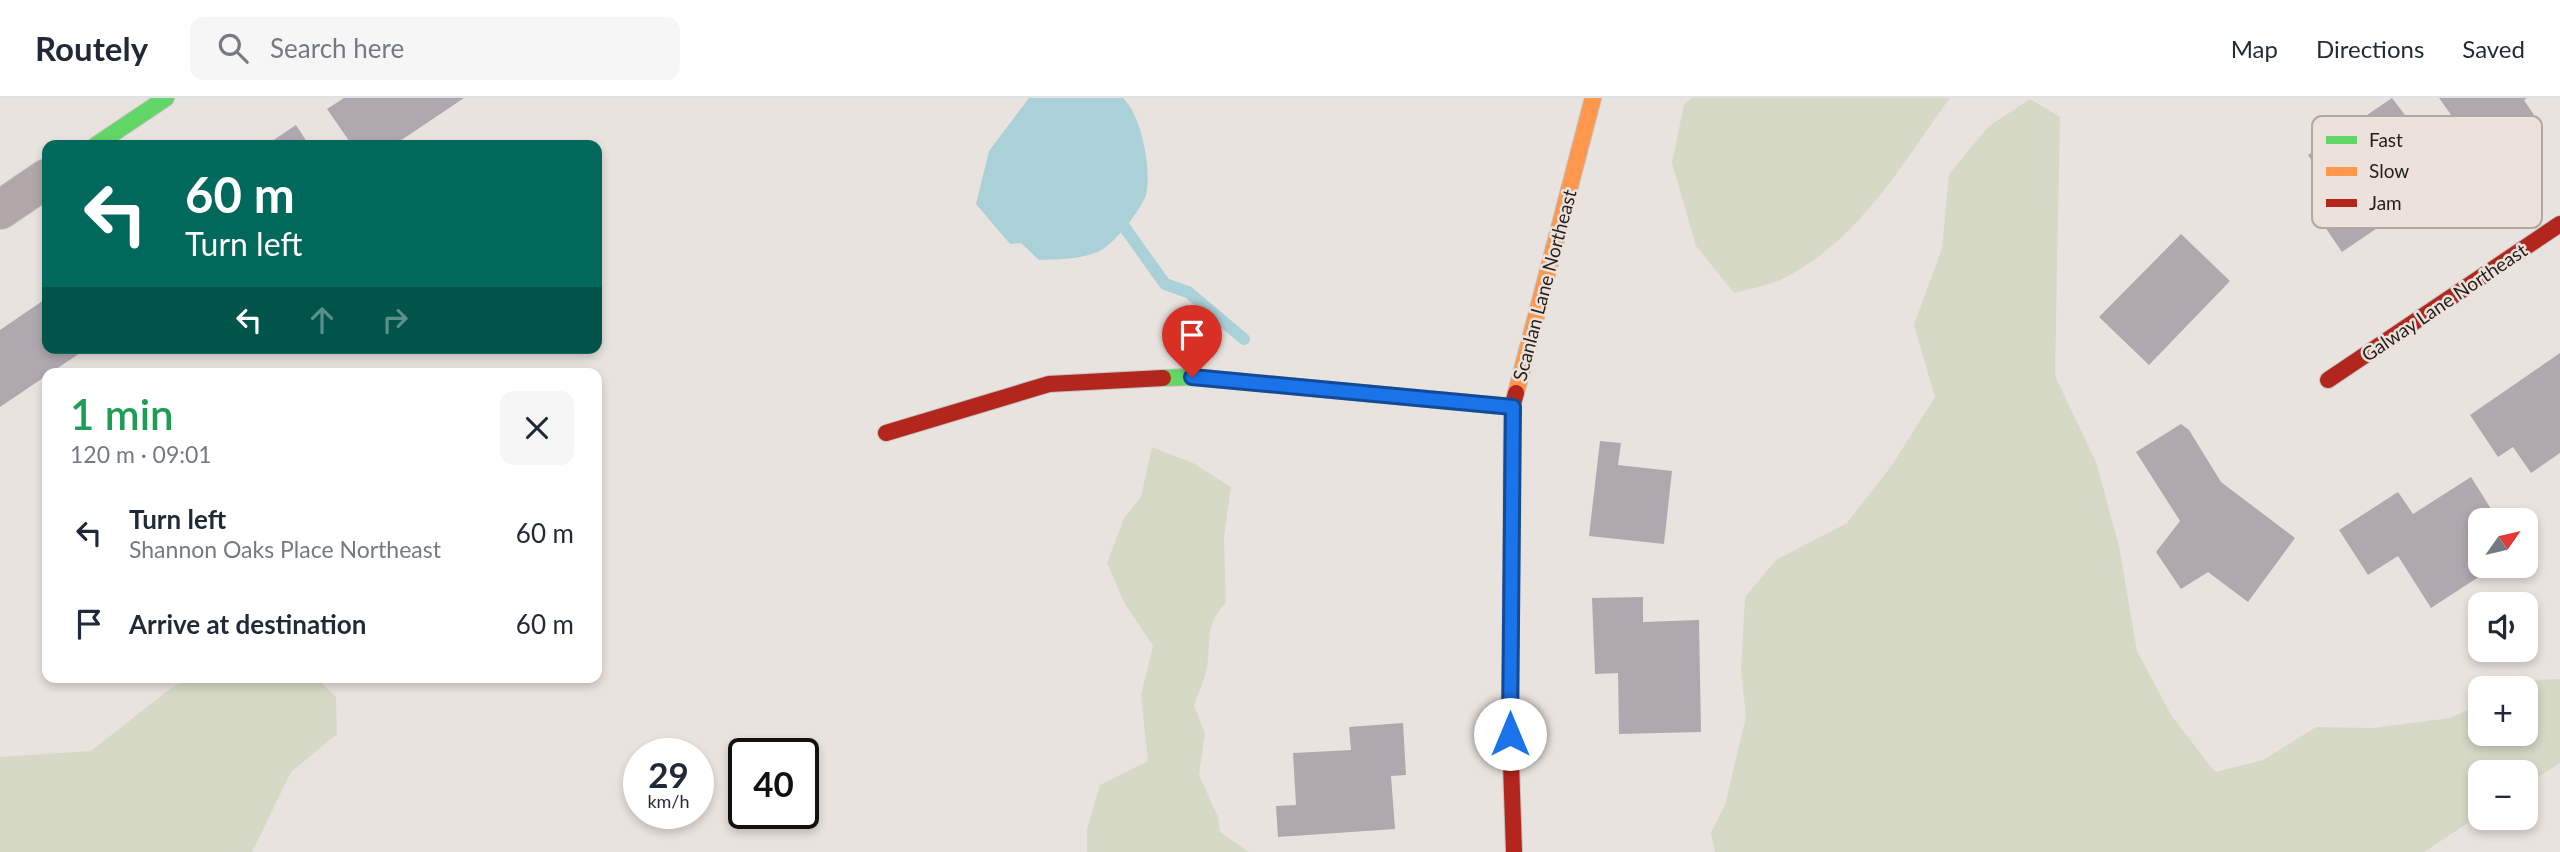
<!DOCTYPE html>
<html lang="en">
<head>
<meta charset="utf-8">
<style>
  body { margin:0; font-family:Lato,sans-serif; background:#f6f6f7; color:#1f2937; height:100vh; display:flex; flex-direction:column; font-size:26px; white-space:nowrap }
  * { box-sizing:border-box; margin:0 }
  p { font-size:23px; color:#747a83 }
  .icon { flex:none; width:38px; height:38px; fill:none; stroke:currentColor; stroke-width:2; stroke-linecap:round; stroke-linejoin:round }
  .map { position:relative; flex:1; overflow:hidden }
  .drawer { position:absolute; left:42px; top:270px; width:560px; height:315px; display:flex; flex-direction:column; background:#fff; border-radius:14px; box-shadow:0 4px 10px #0003 }
  .drawer>* { flex:none }
  .hud { position:absolute; left:42px; top:42px; width:560px; height:214px; border-radius:14px; box-shadow:0 4px 10px #0003; background:#00695c; color:#fff; overflow:hidden }
  .needle { width:46px; rotate:56deg }
  .fabs { position:absolute; left:2468px; top:410px; display:grid; gap:14px }
  .fabs a { display:grid; place-items:center; width:70px; height:70px; border-radius:14px; background:#fff; box-shadow:0 4px 10px #0003; font-size:35px }
  .speed { position:absolute; left:623px; top:640px; display:flex; gap:14px; font-size:35px; font-weight:700; text-align:center }
  .speed>* { display:grid; place-content:center; width:91px; height:91px; border-radius:50%; background:#fff; box-shadow:0 4px 10px #0003; line-height:1 }
  .speed small { font-size:18px; font-weight:400 }
  .speed .limit { border:4px solid #111; border-radius:10px; background:#fff; color:#111 }
  .pin { position:absolute; display:grid; place-items:center; width:60px; height:60px; color:#fff; margin:-72px -30px; border-radius:50% 50% 50% 0; rotate:-45deg; box-shadow:0 0 7px #0007 }
  .pin .icon { rotate:45deg }
  .me { position:absolute; width:77px; margin:-38px; rotate:0deg; stroke-linejoin:round; filter:drop-shadow(0 0 5px #0008) }
  .turn { display:flex; align-items:center; gap:24px; height:147px; padding:0 28px; font-size:32px }
  .turn .icon { width:91px; height:91px; stroke-width:2.5 }
  .turn b { display:block; font-size:49px; line-height:60px }
  .lanes { display:flex; align-items:center; height:66px; padding:0 28px; background:#0003; justify-content:center; gap:35px; direction:ltr }
  .lanes .off { opacity:.35 }
  .round { display:grid; place-items:center; flex:none; width:74px; height:74px; border-radius:14px; background:#f6f6f7 }
  .headline { display:flex; align-items:center; justify-content:space-between; height:119px; padding:0 28px }
  h1 { font-size:42px; font-weight:600; line-height:52px; color:#1e9e55 }
  ul { padding:0; list-style:none }
  li { display:flex; align-items:center; gap:21px; height:91px; padding:0 28px }
  li div { flex:1 }
  li b { display:block; font-size:26px }
  li em { font-style:normal }
  header { display:flex; align-items:center; gap:42px; box-sizing:border-box; height:98px; padding:0 35px; background:#fff; border-bottom:2px solid #e0e1e3 }
  header strong { font-size:33px }
  nav { display:flex; gap:38px; margin-inline-start:auto; font-size:24px }
  .search { width:490px; height:63px; background:#f6f6f7; display:flex; align-items:center; gap:18px; box-sizing:border-box; padding:0 24px; border-radius:14px; color:#747a83; font-size:26px }
  .map>svg:first-child { display:block }
  .green { fill:#d7d9c7 }
  .water { fill:#abd1d8 }
  .lines { fill:none; stroke-linecap:round; stroke-linejoin:round }
  .stream { stroke:#abd1d8; stroke-width:12 }
  .building { fill:#afa9af }
  .street-casing { stroke:#c5c0bd; stroke-width:40 }
  .fast-casing { stroke:#c5c0bd; stroke-width:18 }
  .slow-casing { stroke:#c5c0bd; stroke-width:18 }
  .jam-casing { stroke:#c5c0bd; stroke-width:18 }
  .street { stroke:#b0a8a8; stroke-width:38 }
  .fast { stroke:#63d668; stroke-width:16 }
  .slow { stroke:#ff974d; stroke-width:16 }
  .jam { stroke:#b3261e; stroke-width:16 }
  .route-casing { stroke:#114b97; stroke-width:18 }
  .route { stroke:#1a73e8; stroke-width:12 }
  .labels { text-anchor:middle; dominant-baseline:central; stroke-width:5; stroke-linejoin:round; paint-order:stroke }
  .street-label { font-size:19px; fill:#231f1c; stroke:#ede2db }
  .key { fill:#ede2db; stroke:#b0a8a2; stroke-width:2 }
  .key-label { font-size:19px; fill:#231f1c }
</style>
</head>
<body>
<header>
<strong>Routely</strong>
<div class="search"><svg class="icon" aria-label="search" viewBox="0 0 24 24"><circle cx="10" cy="10" r="6"/><path d="M15 15l6 6"/></svg>Search here</div>
<nav><a>Map</a><a>Directions</a><a>Saved</a></nav>
</header>
<div class="map">
<svg width="2560" height="754" viewBox="0 0 2560 754">
  <rect width="100%" height="100%" fill="#e9e3df"/>
  <!-- green -->
  <path class="green" d="M1692 0H1950C1901 67 1858 145 1780 182 1766 188 1749 191 1734 195L1696 148 1672 65 1684 6Z
    M2030 1 2060 19 2055 278 2096 364 2119 448 2137 553 2171 617 2215 674 2263 662 2316 629 2373 630 2450 620 2480 606V635H2525V590H2512L2529 582 2560 581V665L2525 687V674H2480V717L2424 754H1715L1711 735 1725 707 1746 619 1741 572 1745 499 1776 462 1847 425 1892 367 1935 299 1914 227 1942 150 1949 76 1989 28Z
    M1152 349 1193 365 1231 389 1224 439 1226 504C1202 531 1213 543 1206 574 1203 585 1198 596 1194 607L1205 635 1199 677 1218 719 1220 734 1249 754H1087V731L1100 687 1148 663 1141 597 1153 548 1125 506 1107 465 1124 420 1141 399Z
    M192 579H315L336 599 337 636 291 674 252 754H0V659L91 653 167 593Z"/>
  <!-- water -->
  <path class="water" d="M1029 0H1123C1142 18 1152 72 1146 97 1142 110 1118 140 1107 148 1090 162 1060 161 1039 162L1021 145 1010 146 976 106 989 53Z"/>
  <g class="lines">
    <!-- stream -->
    <path class="stream" d="M1125 130 1165 186 1188 194 1244 241"/>
  </g>
  <!-- building -->
  <path class="building" d="M344 0H464L394 47H352L327 11Z
    M2392 0 2418 34 2407 40 2424 64 2379 95 2395 118 2342 154 2312 110 2334 96 2308 57Z
    M2439 0H2527L2524 2 2534 17 2479 56Z
    M296 27 309 47H266Z
    M2181 136 2230 183 2149 267 2099 219Z
    M44 202 47 206V250H77L80 255 0 309V232Z
    M2560 255V355L2531 375 2513 349 2498 359 2470 317Z
    M2181 326 2189 332 2221 384 2295 440 2248 504 2208 474 2181 491 2156 454 2180 423 2136 354Z
    M1600 343 1621 345 1618 367 1672 373 1664 446 1589 438Z
    M2471 379 2498 422H2480V467H2497L2431 510 2398 458 2368 477 2339 432 2398 394 2413 416Z
    M1643 499V524L1699 522 1701 634 1619 636 1618 575 1595 576 1592 500Z
    M1403 625 1406 677 1391 678 1395 731 1278 739 1276 708 1296 707 1293 655 1351 652 1349 629Z"/>
  <g class="lines">
    <!-- street casing -->
    <g class="street-casing">
      <path id="street" d="M0 112 47 80"/>
    </g>
    <!-- fast casing -->
    <g class="fast-casing">
      <path id="fast" d="M96 47 166 0
        M1163 280 1192 279 1512 309"/>
    </g>
    <!-- slow casing -->
    <g class="slow-casing">
      <path id="slow" d="M1516 295 1593 0"/>
    </g>
    <!-- jam casing -->
    <g class="jam-casing">
      <path id="jam" d="M2328 282 2560 126
        M886 335 1049 286 1163 280
        M1514 754 1510 636 1512 309 1516 295"/>
    </g>
    <!-- street -->
    <use href="#street" class="street"/>
    <!-- fast -->
    <use href="#fast" class="fast"/>
    <!-- slow -->
    <use href="#slow" class="slow"/>
    <!-- jam -->
    <use href="#jam" class="jam"/>
  </g>
  <g class="lines">
    <!-- route casing -->
    <g class="route-casing">
      <path id="route" d="M1192 279 1513 309 1510 636"/>
    </g>
    <!-- route -->
    <use href="#route" class="route"/>
  </g>
  <g class="labels">
    <!-- street labels -->
    <g class="street-label">
      <text transform="translate(1544 187) rotate(-75)">Scanlan Lane Northeast</text>
      <text transform="translate(2444 204) rotate(-34)">Galway Lane Northeast</text>
    </g>
  </g>
  <!-- legend -->
  <rect x="2312" y="18" width="230" height="112" rx="10" class="key"/>
  <rect x="2326" y="38" width="31" height="8" fill="#63d668"/>
  <rect x="2326" y="69" width="31" height="9" fill="#ff974d"/>
  <rect x="2326" y="101" width="31" height="8" fill="#b3261e"/>
  <g class="key-label">
    <text x="2369" y="49">Fast</text>
    <text x="2369" y="80">Slow</text>
    <text x="2369" y="112">Jam</text>
  </g>
</svg>
<div class="fabs">
<a><svg class="needle" viewBox="-14 -14 28 28"><path d="M0-13l5 13h-10z" fill="#e53935"/><path d="M0 13l5-13h-10z" fill="#747a83"/></svg></a>
<a><svg class="icon" aria-label="sound" viewBox="0 0 24 24"><path d="M4 9h4l5-4v14l-5-4H4zM17 9q2 3 0 6"/></svg></a>
<a>+</a>
<a>−</a>
</div>
<div class="speed"><div>29<small>km/h</small></div><div class="limit">40</div></div>
<div class="pin" style="left:1192px;top:279px;background:#d93025"><svg class="icon" aria-label="arrive" viewBox="0 0 24 24"><path d="M6 21V4h12l-3 4 3 4H6"/></svg></div>
<svg class="me" style="left:1510px;top:636px" viewBox="-20 -20 40 40"><circle r="19" fill="#fff"/><path d="M0-13L10 11 0 6-10 11z" fill="#1a73e8"/></svg>
<div class="hud">
<div class="turn"><svg class="icon" aria-label="left" viewBox="0 0 24 24"><path d="M17 20v-9H6M10 6l-5 5 5 5"/></svg><div><b>60 m</b>Turn left</div></div>
<div class="lanes"><svg class="icon" aria-label="left" viewBox="0 0 24 24"><path d="M17 20v-9H6M10 6l-5 5 5 5"/></svg><svg class="icon off" aria-label="ahead" viewBox="0 0 24 24"><path d="M12 20V5M6 11l6-6 6 6"/></svg><svg class="icon off" aria-label="right" viewBox="0 0 24 24"><path d="M7 20v-9h11M14 6l5 5-5 5"/></svg></div>
</div>
<section class="drawer">
<div class="headline"><div><h1>1 min</h1><p>120 m · 09:01</p></div><a class="round"><svg class="icon" aria-label="close" viewBox="0 0 24 24"><path d="M6 6l12 12M18 6L6 18"/></svg></a></div>
<ul>
<li><svg class="icon" aria-label="left" viewBox="0 0 24 24"><path d="M17 20v-9H6M10 6l-5 5 5 5"/></svg><div><b>Turn left</b><p>Shannon Oaks Place Northeast</p></div><em>60 m</em></li>
<li><svg class="icon" aria-label="arrive" viewBox="0 0 24 24"><path d="M6 21V4h12l-3 4 3 4H6"/></svg><div><b>Arrive at destination</b></div><em>60 m</em></li>
</ul>
</section>
</div>
</body>
</html>
